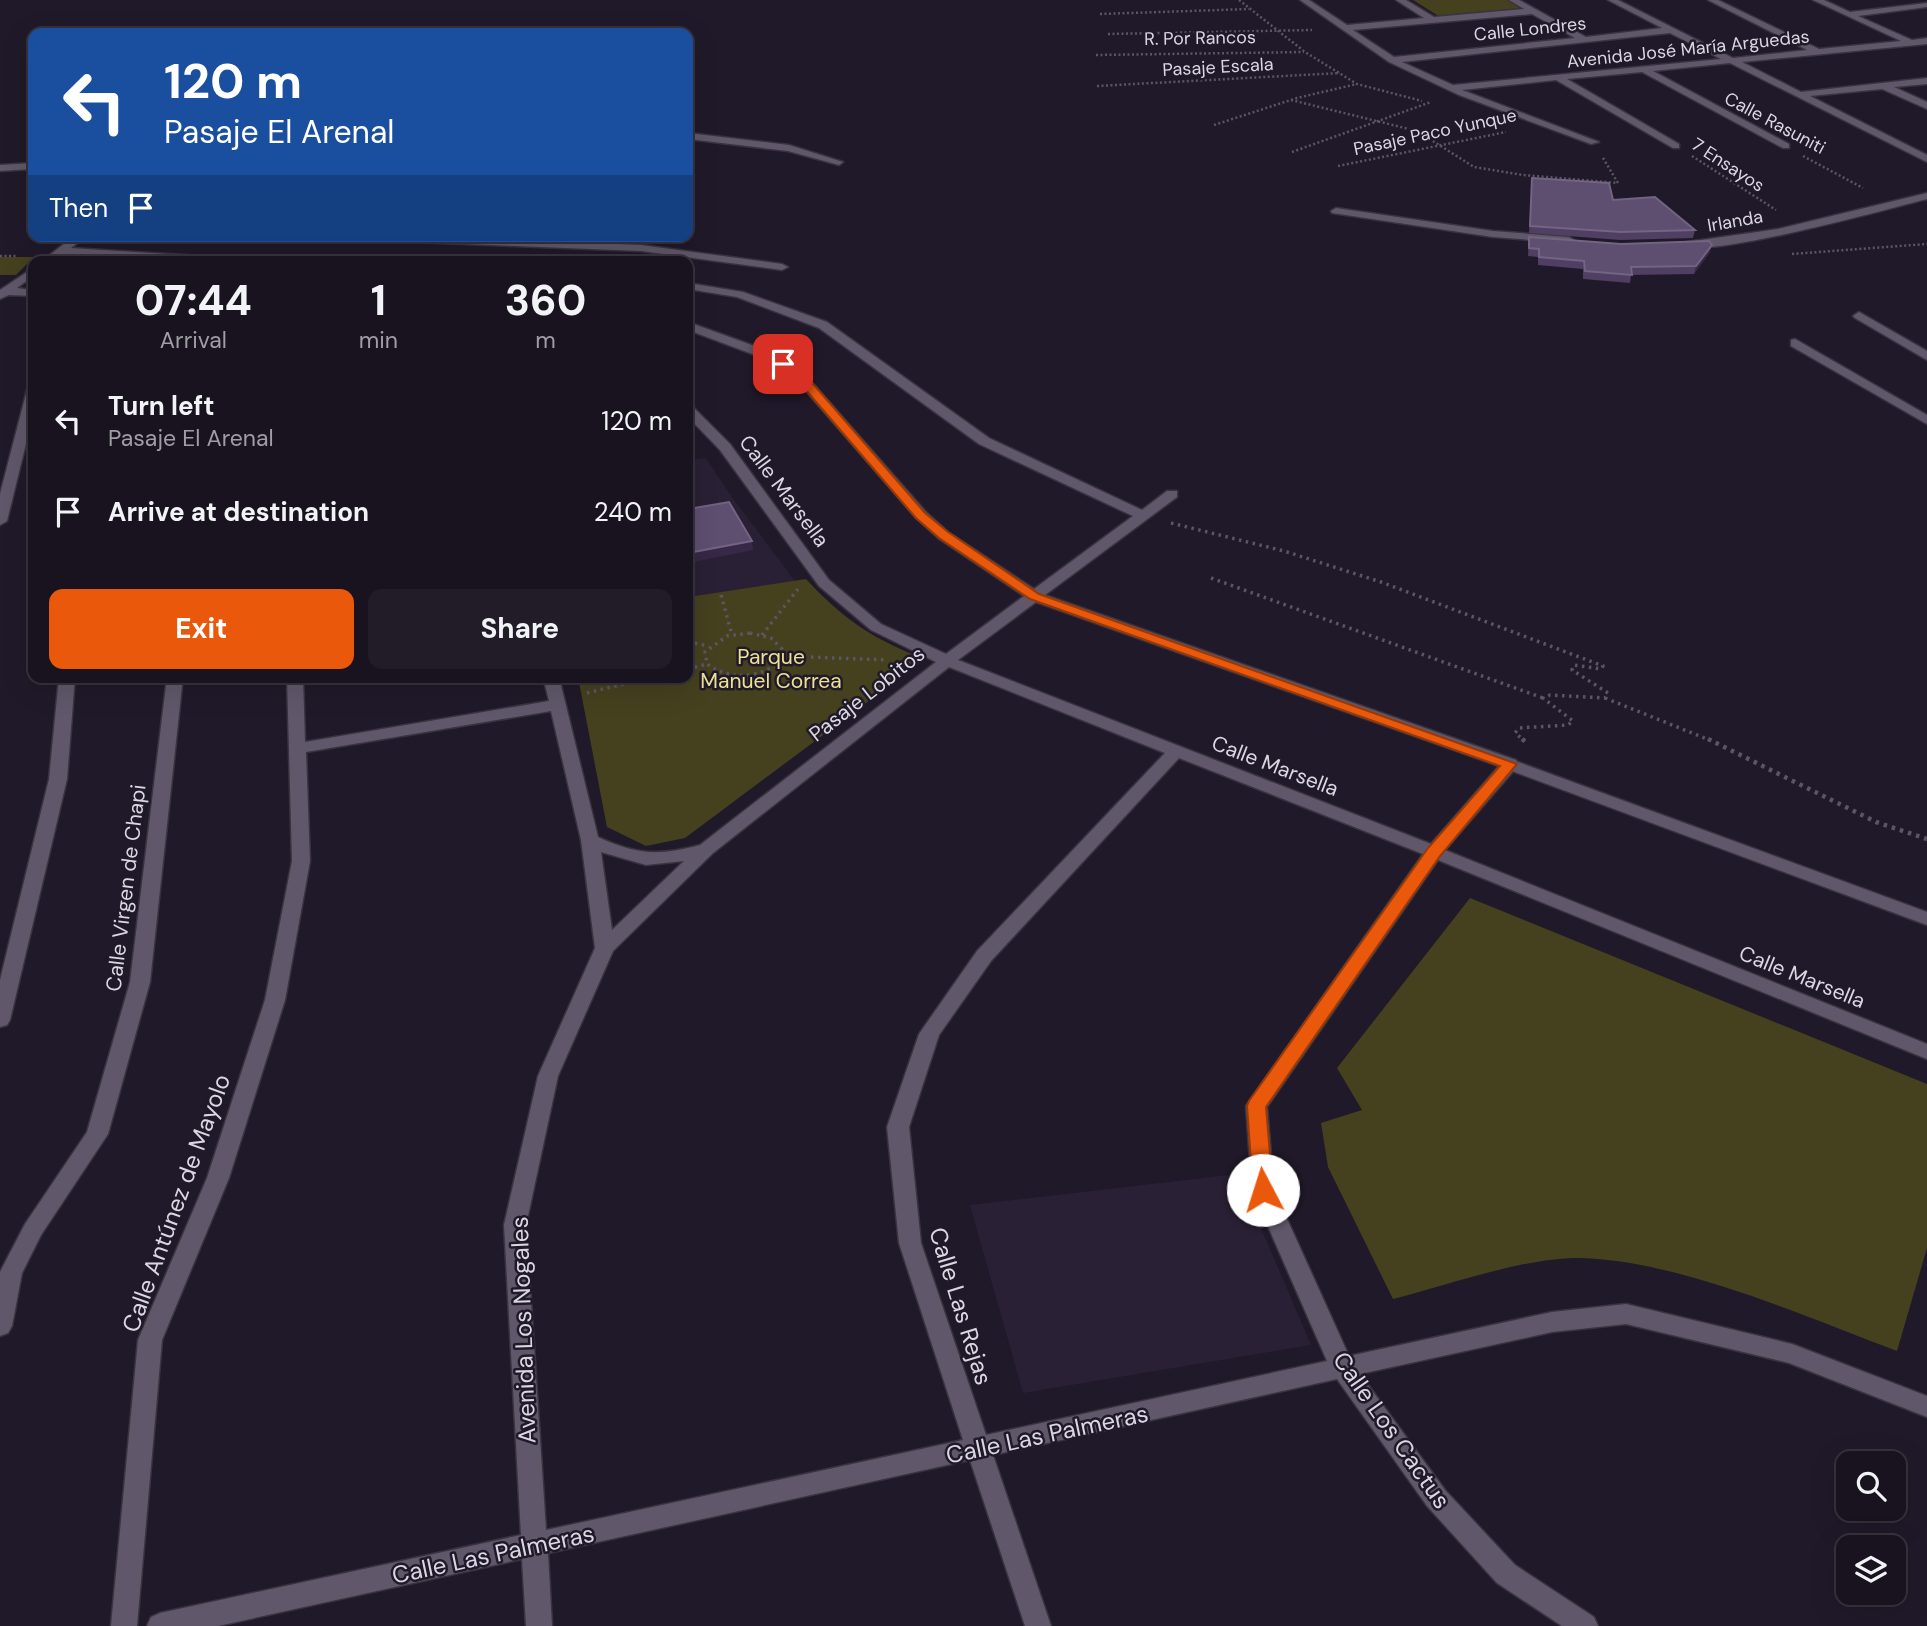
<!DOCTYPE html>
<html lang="en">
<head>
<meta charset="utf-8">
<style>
  body { margin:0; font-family:"DM Sans",sans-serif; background:#211c28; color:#f1f3f6; height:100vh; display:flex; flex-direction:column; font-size:26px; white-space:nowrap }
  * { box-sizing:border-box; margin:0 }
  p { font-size:23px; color:#9f9ea4 }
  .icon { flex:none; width:38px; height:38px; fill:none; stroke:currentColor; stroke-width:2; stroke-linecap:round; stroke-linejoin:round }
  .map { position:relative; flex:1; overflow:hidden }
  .sheet { position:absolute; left:28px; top:256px; width:665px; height:427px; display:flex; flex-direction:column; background:#18131f; border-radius:14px; box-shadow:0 7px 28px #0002,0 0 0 2px #36323d }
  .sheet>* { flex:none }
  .hud { position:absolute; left:28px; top:28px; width:665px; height:214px; border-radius:14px; box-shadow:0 7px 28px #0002,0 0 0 2px #36323d; background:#1a4fa0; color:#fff; overflow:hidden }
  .buttons { position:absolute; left:1836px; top:1451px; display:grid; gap:14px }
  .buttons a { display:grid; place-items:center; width:70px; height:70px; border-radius:14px; background:#18131f; box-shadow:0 7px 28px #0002,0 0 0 2px #36323d; font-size:35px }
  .pin { position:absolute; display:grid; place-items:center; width:60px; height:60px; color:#fff; margin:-30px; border-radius:14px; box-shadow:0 4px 10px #0006 }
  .me { position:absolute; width:77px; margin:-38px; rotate:355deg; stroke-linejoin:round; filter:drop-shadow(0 0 5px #0008) }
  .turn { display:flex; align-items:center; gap:24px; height:147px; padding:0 21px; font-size:32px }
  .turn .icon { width:91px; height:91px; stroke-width:2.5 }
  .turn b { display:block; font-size:49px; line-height:60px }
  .then { display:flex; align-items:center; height:66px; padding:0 21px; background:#0003; gap:14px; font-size:26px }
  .eta { display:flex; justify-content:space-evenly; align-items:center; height:119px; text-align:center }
  .eta b { font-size:42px; font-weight:700; line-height:49px }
  .action { display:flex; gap:14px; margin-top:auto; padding:14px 21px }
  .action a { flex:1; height:80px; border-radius:14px; background:#ea580c; color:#fff; font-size:28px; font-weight:700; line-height:80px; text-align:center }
  .action a+a { background:#211c28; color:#f1f3f6 }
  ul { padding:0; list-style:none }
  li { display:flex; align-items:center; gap:21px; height:91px; padding:0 21px }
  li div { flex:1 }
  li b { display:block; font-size:26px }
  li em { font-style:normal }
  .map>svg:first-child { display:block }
  .built { fill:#2a2035 }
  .green { fill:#45401e }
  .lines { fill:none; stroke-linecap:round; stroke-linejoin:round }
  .service-casing { stroke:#38333f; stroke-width:3 }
  .pedestrian-casing { stroke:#38333f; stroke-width:3 }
  .minor-casing { stroke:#38333f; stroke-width:3 }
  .path-far2 { stroke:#5c5664; stroke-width:2.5; stroke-dasharray:2 2.5; stroke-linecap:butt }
  .path-far1 { stroke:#5c5664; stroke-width:3.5; stroke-dasharray:2.5 4.5; stroke-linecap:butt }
  .path { stroke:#5c5664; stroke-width:4.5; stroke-dasharray:3.5 5; stroke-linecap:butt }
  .service { fill:#60586a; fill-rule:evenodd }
  .pedestrian { fill:#60586a; fill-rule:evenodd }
  .minor { fill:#60586a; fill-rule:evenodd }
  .wall { fill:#503e63 }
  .shaded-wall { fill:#362846 }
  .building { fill:#5e4e70; stroke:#726482; stroke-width:2 }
  .route { fill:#ea580c; stroke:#983908; stroke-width:2 }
  .labels { text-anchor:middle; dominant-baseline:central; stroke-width:5; stroke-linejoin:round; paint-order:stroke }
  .far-street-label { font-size:18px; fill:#dbd7e2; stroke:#201929 }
  .street-label { font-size:21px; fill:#dbd7e2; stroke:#201929 }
  .park-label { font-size:21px; fill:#ede193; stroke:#201929 }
  .near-street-label { font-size:24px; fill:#dbd7e2; stroke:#201929 }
</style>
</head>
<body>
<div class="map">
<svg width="1927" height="1626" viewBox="0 0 1927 1626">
  <rect width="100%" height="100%" fill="#201929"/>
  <!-- built -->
  <path class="built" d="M706 458 731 496 795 581 688 597V460Z
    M1238 1174 1311 1345 1023 1393 970 1205Z"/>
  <!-- green -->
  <path class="green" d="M1413 0H1509L1526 9 1440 17Z
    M0 257H34L16 275H0Z
    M806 579C843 619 874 640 925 659L685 838 646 846 607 827 578 677H688V597Z
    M1470 898 1927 1084V1248L1897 1351C1804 1316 1680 1261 1581 1258 1526 1257 1448 1285 1393 1299L1328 1167 1321 1123 1362 1110 1337 1068Z"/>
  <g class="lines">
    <!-- service casing -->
    <g class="service-casing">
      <path id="service" d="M688 133 789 145 843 162 839 165 788 151 688 139Z
        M33 163V169L0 171V165Z"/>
    </g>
    <!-- pedestrian casing -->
    <g class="pedestrian-casing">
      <path id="pedestrian" d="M1510 759 1927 912V925L1504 768 1502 764Z"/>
    </g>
    <!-- minor casing -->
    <g class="minor-casing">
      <path id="minor" d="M1300 0H1309L1347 25 1424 18 1396 0H1406L1434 17 1524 9 1509 0H1519L1586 37 1662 28 1608 0H1618L1733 58 1807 50 1708 0H1718L1819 49 1901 41 1813 0H1824L1850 12 1927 3V7L1858 16 1912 40 1927 38V44L1742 62 1801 92 1927 78V84L1894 87 1927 102V109L1882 89 1810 96 1927 155V162L1730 63 1653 71 1789 144V148H1783L1642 72 1567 79 1679 144V148H1673L1556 80 1462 90 1599 142 1591 144 1459 95 1389 62ZM1532 14 1575 38 1394 57 1353 30ZM1670 33 1721 59 1453 85 1402 62Z
        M1927 193V199C1892 208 1703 260 1682 245L1687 242 1778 229Z
        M1336 208 1493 231 1569 237 1574 240 1569 243 1493 237 1332 213 1331 211Z
        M74 236H86L71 248 232 258 237 261H170L63 254 54 261H42Z
        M330 236H425L641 245 782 264 788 267 782 270 641 251 335 239Z
        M33 268V276L17 288 33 290V296L9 295 0 299V290Z
        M688 283 743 292 827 322 989 438 1142 510 1167 491H1177V497L1045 595 1516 760 1518 764 1516 768 1445 850 1927 1044V1059L1438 860 1267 1107 1274 1190 1349 1356 1552 1312 1626 1304 1792 1344 1927 1396V1417L1789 1363 1626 1324 1552 1332 1360 1374 1445 1490 1515 1565 1594 1617 1598 1626H1562L1497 1583 1427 1506 1337 1379 993 1455 1051 1626H1025L970 1460 548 1553 552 1626H526L522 1559 218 1626H147L151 1617 160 1613 521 1535 504 1225 538 1076 595 948 581 840 551 711 306 752 310 861 285 1000 229 1178 162 1340 137 1626H111L138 1340 207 1178 265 1000 292 861 287 677H303L305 742 549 701 543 677H559L598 837C637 855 659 856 700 845L936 662 871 630 819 586 720 450 688 417V406L693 407 730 444 829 580 881 624 946 654 1024 596 938 538 916 518 793 376 763 358 688 330V322L771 352 801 370 926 512 948 532 1034 589 1133 516 979 444 819 328 737 297 688 289ZM1036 602 1499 766 1431 844 958 660ZM949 667 1165 753 977 951 919 1034 887 1127 899 1243 963 1440 546 1530 526 1225 558 1076 613 951 713 853ZM1179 758 1423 854 1246 1106 1252 1190 1327 1361 986 1435 921 1243 909 1127 939 1035 991 961ZM601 852 646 865 684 861 612 930Z
        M1859 312 1927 351V360L1855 318 1853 316Z
        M1795 339 1927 415V424L1791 346V340Z
        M33 386V415L7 521 0 525V494L27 390Z
        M59 677H75L67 779 10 1020 7 1025 0 1027V980L49 779Z
        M167 677H183L150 982 108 1134 41 1235 22 1273 12 1326 8 1333 0 1336V1272L25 1224 87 1132 130 982Z"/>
    </g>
    <!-- path-far2 -->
    <path class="path-far2" d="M1239 0 1305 52 1357 84 1422 101
      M1100 14 1249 9
      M1108 34 1312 30
      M1096 55 1304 52
      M1097 86 1340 73
      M1291 100 1417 131 1474 167 1523 175 1618 183
      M1214 125 1297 98 1357 84
      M1292 152 1431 102
      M1692 156 1776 210
      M1803 156 1863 188
      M1603 158 1618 183
      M1338 166 1506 132
      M1792 254 1927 244
      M0 256H17"/>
    <!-- path-far1 -->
    <path class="path-far1" d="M1171 523 1284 551 1381 582 1603 666 1601 669 1574 665 1572 670 1608 693 1605 698 1550 695 1543 698 1573 721 1568 725 1519 728 1515 733 1525 741
      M1211 578 1543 698
      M721 595 732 635
      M750 633 771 638 782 649 780 663C756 678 731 681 707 664L705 652 727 636Z
      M762 635 798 589
      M688 642 709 646
      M783 656 887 660
      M688 669 707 664
      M587 693 652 677
      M1605 698 1712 741"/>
    <!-- path -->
    <path class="path" d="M1522 739 1526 742
      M1708 739 1876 822 1927 839"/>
    <!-- service -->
    <use href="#service" class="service"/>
    <!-- pedestrian -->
    <use href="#pedestrian" class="pedestrian"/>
    <!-- minor -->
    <use href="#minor" class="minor"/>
  </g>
  <!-- wall -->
  <path class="wall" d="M1532 178 1613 200 1695 230 1693 238 1620 240 1529 233Z
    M1529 237 1710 252 1694 274 1631 275 1630 283 1583 279V269L1538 265V257L1528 256Z"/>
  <!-- shaded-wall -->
  <path class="shaded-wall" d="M1712 245 1710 252 1694 274 1696 266Z
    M752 541 753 550 688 563V553Z"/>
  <!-- building -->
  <path class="building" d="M1532 178 1609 183 1613 200 1655 197 1695 230 1621 232 1530 226Z
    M1529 237 1621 244 1709 241 1712 245 1696 266 1631 267 1632 275 1585 271 1584 261 1539 257V249L1529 248Z
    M729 502 752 541 688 553V509Z"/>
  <!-- route -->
  <path class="route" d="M783 361 801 370 925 513 948 532 1039 594 1517 764 1440 856 1266 1107 1273 1190 1270 1195H1256L1253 1190 1247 1106 1249 1101 1428 848 1500 766 1030 599 939 538 916 518 793 375 777 364Z"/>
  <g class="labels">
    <!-- far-street labels -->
    <g class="far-street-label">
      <text transform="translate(1530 29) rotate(-6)">Calle Londres</text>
      <text transform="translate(1200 38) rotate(-1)">R. Por Rancos</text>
      <text transform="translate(1688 49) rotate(-6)">Avenida José María Arguedas</text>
      <text transform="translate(1218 67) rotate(-3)">Pasaje Escala</text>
      <text transform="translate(1775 123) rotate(28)">Calle Rasuniti</text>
      <text transform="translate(1435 132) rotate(-12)">Pasaje Paco Yunque</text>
      <text transform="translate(1728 165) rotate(33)">7 Ensayos</text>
      <text transform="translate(1735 221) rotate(-10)">Irlanda</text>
    </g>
    <!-- street labels -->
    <g class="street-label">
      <text transform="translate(784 491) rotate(53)">Calle Marsella</text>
      <text transform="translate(867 694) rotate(-38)">Pasaje Lobitos</text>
      <text transform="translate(1275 766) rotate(21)">Calle Marsella</text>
      <text transform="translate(126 888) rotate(-83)">Calle Virgen de Chapi</text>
      <text transform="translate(1802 977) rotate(22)">Calle Marsella</text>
    </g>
    <!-- park labels -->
    <g class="park-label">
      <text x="771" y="657">Parque<tspan x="771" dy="24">Manuel Correa</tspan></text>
    </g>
    <!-- near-street labels -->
    <g class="near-street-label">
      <text transform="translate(176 1203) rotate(-70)">Calle Antúnez de Mayolo</text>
      <text transform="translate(961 1306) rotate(73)">Calle Las Rejas</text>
      <text transform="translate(523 1330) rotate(-92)">Avenida Los Nogales</text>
      <text transform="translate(1392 1430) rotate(55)">Calle Los Cactus</text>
      <text transform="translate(1047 1434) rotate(-12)">Calle Las Palmeras</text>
      <text transform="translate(493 1554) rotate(-12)">Calle Las Palmeras</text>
    </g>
  </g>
</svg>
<div class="buttons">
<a><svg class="icon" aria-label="search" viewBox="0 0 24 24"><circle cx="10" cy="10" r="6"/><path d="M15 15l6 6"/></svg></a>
<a><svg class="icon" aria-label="layers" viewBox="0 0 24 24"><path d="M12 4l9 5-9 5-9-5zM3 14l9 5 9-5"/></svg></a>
</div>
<div class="pin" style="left:783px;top:364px;background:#d93025"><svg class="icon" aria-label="arrive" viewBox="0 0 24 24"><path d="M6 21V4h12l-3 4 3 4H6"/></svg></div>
<svg class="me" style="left:1263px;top:1190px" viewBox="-20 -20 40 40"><circle r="19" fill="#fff"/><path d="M0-13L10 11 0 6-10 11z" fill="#ea580c"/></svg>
<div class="hud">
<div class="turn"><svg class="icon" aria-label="left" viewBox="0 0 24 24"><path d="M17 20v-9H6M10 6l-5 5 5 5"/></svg><div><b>120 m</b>Pasaje El Arenal</div></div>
<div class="then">Then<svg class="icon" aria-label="arrive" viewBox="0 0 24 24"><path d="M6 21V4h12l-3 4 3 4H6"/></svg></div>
</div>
<section class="sheet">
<div class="eta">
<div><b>07:44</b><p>Arrival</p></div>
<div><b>1</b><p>min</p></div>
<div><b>360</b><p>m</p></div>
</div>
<ul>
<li><svg class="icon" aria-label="left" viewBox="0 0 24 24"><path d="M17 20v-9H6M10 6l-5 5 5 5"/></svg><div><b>Turn left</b><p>Pasaje El Arenal</p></div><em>120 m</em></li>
<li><svg class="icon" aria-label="arrive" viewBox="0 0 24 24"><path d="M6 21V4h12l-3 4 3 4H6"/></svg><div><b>Arrive at destination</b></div><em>240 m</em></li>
</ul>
<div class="action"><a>Exit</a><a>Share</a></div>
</section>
</div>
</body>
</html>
